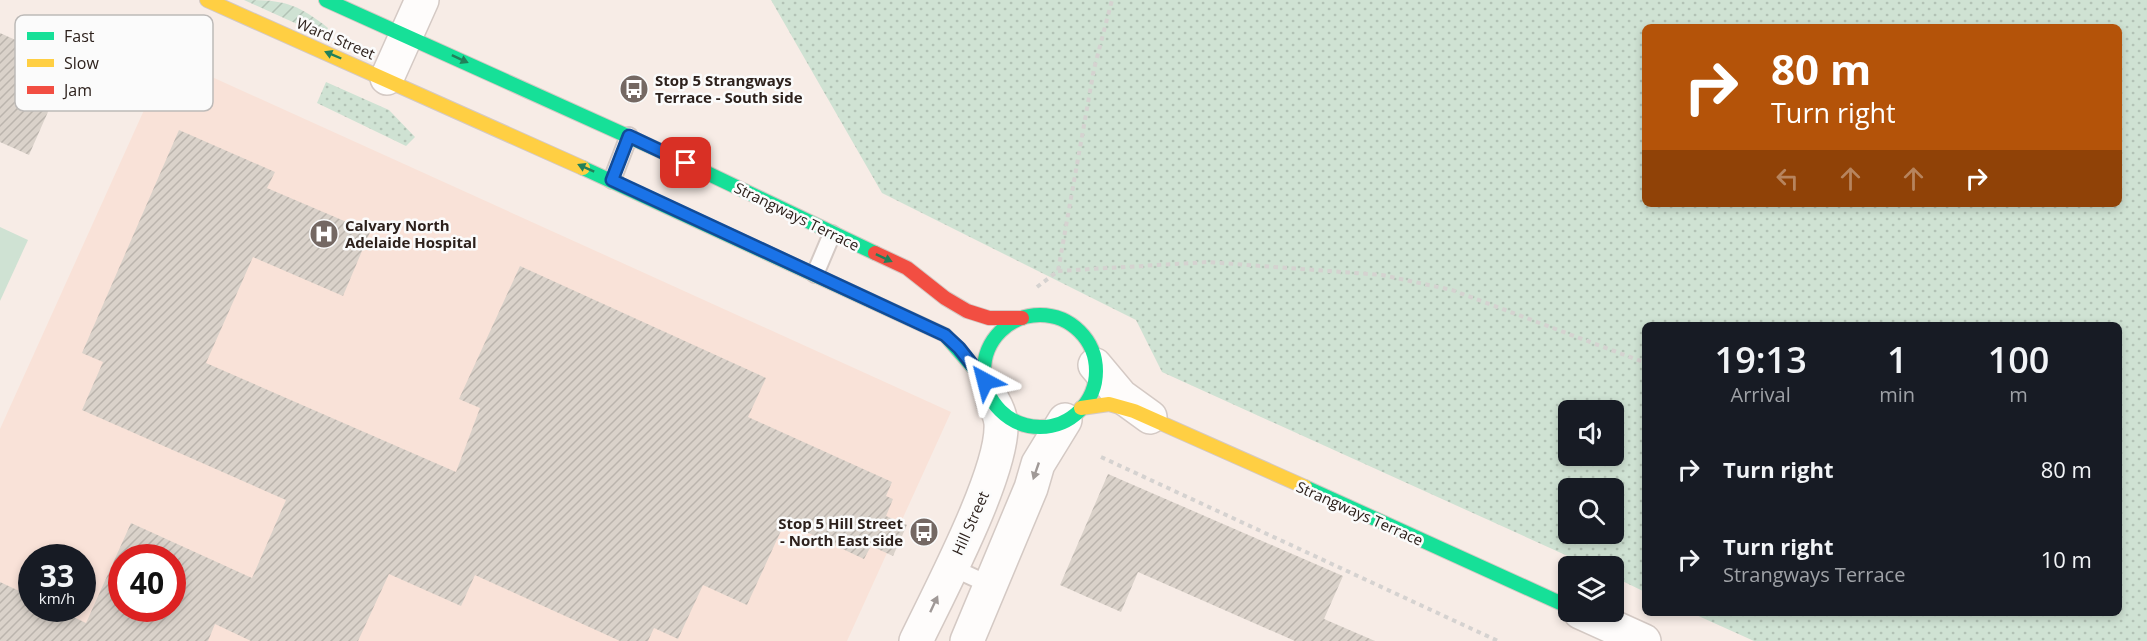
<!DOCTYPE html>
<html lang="en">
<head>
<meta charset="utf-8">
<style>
  body { margin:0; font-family:"Open Sans",sans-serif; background:#242831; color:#f1f3f6; height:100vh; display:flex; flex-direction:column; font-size:22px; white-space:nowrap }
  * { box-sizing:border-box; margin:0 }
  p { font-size:20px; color:#9ea1a6 }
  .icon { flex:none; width:33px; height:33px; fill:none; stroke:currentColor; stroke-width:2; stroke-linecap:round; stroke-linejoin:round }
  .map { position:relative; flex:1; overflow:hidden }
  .sheet { position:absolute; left:1642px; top:322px; width:480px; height:294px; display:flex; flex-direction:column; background:#171b24; border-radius:9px; box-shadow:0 3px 9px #0003 }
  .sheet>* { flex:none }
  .top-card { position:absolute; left:1642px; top:24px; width:480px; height:183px; border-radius:9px; box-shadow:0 3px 9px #0003; background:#b45309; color:#fff; overflow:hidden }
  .tools { position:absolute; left:1558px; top:400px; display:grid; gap:12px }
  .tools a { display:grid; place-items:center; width:66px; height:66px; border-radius:9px; background:#171b24; box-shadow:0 3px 9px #0003; font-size:30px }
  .speed { position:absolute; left:18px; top:544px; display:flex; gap:12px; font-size:30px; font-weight:700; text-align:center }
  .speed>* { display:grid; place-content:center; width:78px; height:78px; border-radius:50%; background:#171b24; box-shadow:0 3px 9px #0003; line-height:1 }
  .speed small { font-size:15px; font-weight:400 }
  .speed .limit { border:9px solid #d22; background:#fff; color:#111 }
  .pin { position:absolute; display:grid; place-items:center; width:51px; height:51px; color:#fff; margin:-26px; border-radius:12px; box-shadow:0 3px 9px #0006 }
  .me { position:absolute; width:66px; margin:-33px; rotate:322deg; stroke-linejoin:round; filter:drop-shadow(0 0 4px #0008) }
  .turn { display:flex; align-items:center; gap:21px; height:126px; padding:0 30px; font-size:27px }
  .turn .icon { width:78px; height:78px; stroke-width:2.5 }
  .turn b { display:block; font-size:42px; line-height:51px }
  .lanes { display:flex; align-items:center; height:57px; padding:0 30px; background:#0003; justify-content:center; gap:30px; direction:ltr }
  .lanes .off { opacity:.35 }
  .eta { display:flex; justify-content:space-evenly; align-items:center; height:102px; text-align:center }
  .eta b { font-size:36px; font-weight:600; line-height:42px }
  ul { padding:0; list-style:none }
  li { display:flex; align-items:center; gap:18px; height:90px; padding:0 30px }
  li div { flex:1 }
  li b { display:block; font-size:22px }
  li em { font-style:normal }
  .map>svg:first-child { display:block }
  .built { fill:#f9e2d8; fill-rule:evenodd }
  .grass { fill:url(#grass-dots); fill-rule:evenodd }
  .garden { fill:url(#garden-furrows) }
  .pitch { fill:#cfe2d3 }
  .building { fill:url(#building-hatch); fill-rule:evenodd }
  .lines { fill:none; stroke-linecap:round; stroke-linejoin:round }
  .lane-casing { stroke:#d4c9c4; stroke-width:20 }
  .street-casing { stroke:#d4c9c4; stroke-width:36 }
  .fast-casing { stroke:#d4c9c4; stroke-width:16 }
  .slow-casing { stroke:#d4c9c4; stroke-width:16 }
  .jam-casing { stroke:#d4c9c4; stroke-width:16 }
  .path { stroke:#d5d2d0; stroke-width:4; stroke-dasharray:4.5 4.5; stroke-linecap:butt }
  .lane { stroke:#fefcfb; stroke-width:16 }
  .street { stroke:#fefcfb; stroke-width:33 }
  .fast { stroke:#16e098; stroke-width:14 }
  .slow { stroke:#ffcf43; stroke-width:14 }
  .jam { stroke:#f24e42; stroke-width:14 }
  .oneway { fill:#22805a }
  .oneway2 { fill:#a09997 }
  .route-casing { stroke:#114b97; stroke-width:15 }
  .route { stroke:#1a73e8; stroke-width:10 }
  .labels { text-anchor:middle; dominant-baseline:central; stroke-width:5; stroke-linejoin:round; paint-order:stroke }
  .street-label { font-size:15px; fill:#2d211c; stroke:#fbfbfb }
  .poi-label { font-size:15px; font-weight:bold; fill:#2d211c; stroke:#fbfbfb; text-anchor:start }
  .key { fill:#fbfbfb; stroke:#bdbab8; stroke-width:1.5 }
  .key-label { font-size:16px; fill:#2d211c }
</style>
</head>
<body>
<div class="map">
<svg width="2147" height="641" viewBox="0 0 2147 641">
  <defs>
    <pattern id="grass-dots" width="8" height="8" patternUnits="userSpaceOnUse" patternTransform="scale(1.5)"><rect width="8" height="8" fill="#cfe2d3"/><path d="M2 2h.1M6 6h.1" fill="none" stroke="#b2c2b5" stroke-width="1.8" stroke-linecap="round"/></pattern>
    <pattern id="garden-furrows" width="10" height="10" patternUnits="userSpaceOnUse" patternTransform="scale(1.5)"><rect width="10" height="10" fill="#cfe2d3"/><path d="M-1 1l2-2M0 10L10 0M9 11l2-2" fill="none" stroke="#b2c2b5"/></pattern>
    <pattern id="building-hatch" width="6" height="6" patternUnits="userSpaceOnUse" patternTransform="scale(1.5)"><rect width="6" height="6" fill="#dad2ca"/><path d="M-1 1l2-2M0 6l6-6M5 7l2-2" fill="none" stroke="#bbb4ad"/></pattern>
  </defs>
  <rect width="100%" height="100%" fill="#f7ece6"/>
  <!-- built -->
  <path class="built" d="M168 57 951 412 847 641H0V429ZM32 558H82V609H32ZM122 558H172V609H122Z"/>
  <!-- grass -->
  <path class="grass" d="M771 0H2147V641H1754L1694 614H2120V326H1646L1645 592 1614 577V567H1592L1162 372 1136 320 882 193ZM1646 27H2120V204H1646ZM1569 411H1614V456H1569ZM1569 489H1614V534H1569Z
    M326 82 389 110 415 137 406 146 317 103Z"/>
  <!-- garden -->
  <path class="garden" d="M244 0C283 0 296 3 328 28L326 33 306 28Z"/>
  <!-- pitch -->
  <path class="pitch" d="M0 227 28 240 0 301Z"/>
  <!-- building -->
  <path class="building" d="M0 33 69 64 29 155 0 142Z
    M179 130 275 172 267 188 370 232 343 296 253 257 206 363 456 472 480 408 459 399 520 266 766 378 748 417 892 482 886 496 893 499 886 516 907 525 893 556 871 546 864 559 785 522 747 605 703 585 678 639 654 628 648 641H620L475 575 461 606 389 574 358 641H251L215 624 208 641H0V582L32 597V609H57L86 623 131 523 252 578 286 500 82 410 103 362 82 353ZM122 558H172V609H122Z
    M1108 474 1343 576 1324 619 1375 641H1295L1138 572 1121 612 1060 585Z"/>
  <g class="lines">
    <!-- lane casing -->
    <g class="lane-casing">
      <path id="lane" d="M612 180 629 136
        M815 274 832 234
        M951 567 990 585"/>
    </g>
    <!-- street casing -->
    <g class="street-casing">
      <path id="street" d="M387 78 422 0
        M1095 365 1121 396 1150 417
        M1580 612 1644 641
        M916 641C939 593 1004 471 1001 423 1000 414 997 408 993 401
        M967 641 1031 488 1038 464 1065 420"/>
    </g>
    <!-- fast casing -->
    <g class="fast-casing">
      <path id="fast" d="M326 0 665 153 875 253
        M583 168 945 335 985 381
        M984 371a56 56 0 1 1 112 0a56 56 0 1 1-112 0Z
        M1305 487 1569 607"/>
    </g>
    <!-- slow casing -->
    <g class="slow-casing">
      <path id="slow" d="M207 0 583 168
        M1081 408 1109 404 1134 411 1305 487"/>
    </g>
    <!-- jam casing -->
    <g class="jam-casing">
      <path id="jam" d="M875 253 907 268 945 298 967 311 989 318H1022"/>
    </g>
    <!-- path -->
    <path class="path" d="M1058 271 1208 262 1382 275 1452 290 1646 363
      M1037 287 1058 271 1094 69 1112 0
      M1101 457 1498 641"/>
    <!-- lane -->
    <use href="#lane" class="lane"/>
    <!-- street -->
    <use href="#street" class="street"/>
    <!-- fast -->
    <use href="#fast" class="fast"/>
    <!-- slow -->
    <use href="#slow" class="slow"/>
    <!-- jam -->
    <use href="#jam" class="jam"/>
  </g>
  <!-- one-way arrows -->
  <defs><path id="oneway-solid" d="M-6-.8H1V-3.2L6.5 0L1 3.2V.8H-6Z" transform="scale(1.5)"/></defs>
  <g class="oneway">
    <use href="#oneway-solid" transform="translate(333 55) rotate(-157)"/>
    <use href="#oneway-solid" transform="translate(460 59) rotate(25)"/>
    <use href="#oneway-solid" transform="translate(586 168) rotate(-156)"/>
    <use href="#oneway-solid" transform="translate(884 258) rotate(25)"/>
  </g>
  <g class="oneway2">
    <use href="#oneway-solid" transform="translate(1036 471) rotate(109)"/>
    <use href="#oneway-solid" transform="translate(934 604) rotate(-65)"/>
  </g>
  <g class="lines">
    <!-- route casing -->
    <g class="route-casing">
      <path id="route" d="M686 163 629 136 612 180 945 335 959 348 985 381"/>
    </g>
    <!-- route -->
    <use href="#route" class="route"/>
  </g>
  <!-- icons -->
  <defs>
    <g id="bus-disc" transform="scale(1.5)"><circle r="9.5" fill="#746863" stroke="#fbfbfb"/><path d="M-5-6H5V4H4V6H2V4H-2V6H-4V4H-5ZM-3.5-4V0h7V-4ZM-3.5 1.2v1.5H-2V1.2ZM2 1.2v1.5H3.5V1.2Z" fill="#fff"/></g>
    <g id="hospital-disc" transform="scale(1.5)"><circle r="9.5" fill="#746863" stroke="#fbfbfb"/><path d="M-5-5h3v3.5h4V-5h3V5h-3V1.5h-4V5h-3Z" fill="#fff"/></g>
  </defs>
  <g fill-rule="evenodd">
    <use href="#bus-disc" x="634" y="89"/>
    <use href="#hospital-disc" x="324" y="234"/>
    <use href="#bus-disc" x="924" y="532"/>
  </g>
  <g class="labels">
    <!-- street labels -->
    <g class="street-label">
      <text transform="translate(336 38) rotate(23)">Ward Street</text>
      <text transform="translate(797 216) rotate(26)">Strangways Terrace</text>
      <text transform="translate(1360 513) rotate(24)">Strangways Terrace</text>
      <text transform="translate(970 523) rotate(-66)">Hill Street</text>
    </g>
    <!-- poi labels -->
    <g class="poi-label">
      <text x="655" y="80">Stop 5 Strangways<tspan x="655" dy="17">Terrace - South side</tspan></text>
      <text x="345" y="225">Calvary North<tspan x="345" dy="17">Adelaide Hospital</tspan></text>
      <text x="903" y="523" text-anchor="end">Stop 5 Hill Street<tspan x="903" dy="17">- North East side</tspan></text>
    </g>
  </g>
  <!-- legend -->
  <rect x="15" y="15" width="198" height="96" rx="9" class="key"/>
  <rect x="27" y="32" width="27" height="8" fill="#16e098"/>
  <rect x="27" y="59" width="27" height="8" fill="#ffcf43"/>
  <rect x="27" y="86" width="27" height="8" fill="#f24e42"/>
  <g class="key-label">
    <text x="64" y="42">Fast</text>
    <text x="64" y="69">Slow</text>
    <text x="64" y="96">Jam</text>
  </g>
</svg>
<div class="tools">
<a><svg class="icon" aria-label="sound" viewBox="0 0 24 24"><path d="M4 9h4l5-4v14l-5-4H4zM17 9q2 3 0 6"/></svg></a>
<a><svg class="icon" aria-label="search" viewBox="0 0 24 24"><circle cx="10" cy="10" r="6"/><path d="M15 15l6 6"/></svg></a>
<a><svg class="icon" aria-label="layers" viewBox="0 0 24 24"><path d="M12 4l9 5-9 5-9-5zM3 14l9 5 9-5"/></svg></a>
</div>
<div class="speed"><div>33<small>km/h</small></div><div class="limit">40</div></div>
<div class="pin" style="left:686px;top:163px;background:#d93025"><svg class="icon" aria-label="arrive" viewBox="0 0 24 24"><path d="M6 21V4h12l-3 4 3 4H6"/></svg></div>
<svg class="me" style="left:985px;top:381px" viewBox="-20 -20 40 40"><path d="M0-17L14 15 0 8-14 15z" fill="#1a73e8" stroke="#fff" stroke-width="4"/></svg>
<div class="top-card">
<div class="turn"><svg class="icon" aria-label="right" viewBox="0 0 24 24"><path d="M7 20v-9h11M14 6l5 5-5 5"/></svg><div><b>80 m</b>Turn right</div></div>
<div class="lanes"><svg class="icon off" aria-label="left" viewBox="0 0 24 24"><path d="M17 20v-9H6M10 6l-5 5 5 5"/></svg><svg class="icon off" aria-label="ahead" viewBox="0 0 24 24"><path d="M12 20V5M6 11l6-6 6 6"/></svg><svg class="icon off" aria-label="ahead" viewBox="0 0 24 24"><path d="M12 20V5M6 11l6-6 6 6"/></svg><svg class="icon" aria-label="right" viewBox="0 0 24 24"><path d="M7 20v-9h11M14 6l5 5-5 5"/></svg></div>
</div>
<section class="sheet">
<div class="eta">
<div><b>19:13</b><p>Arrival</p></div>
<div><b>1</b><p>min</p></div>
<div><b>100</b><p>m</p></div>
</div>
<ul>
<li><svg class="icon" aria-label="right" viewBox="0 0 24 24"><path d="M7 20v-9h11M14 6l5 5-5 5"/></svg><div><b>Turn right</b></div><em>80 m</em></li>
<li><svg class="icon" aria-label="right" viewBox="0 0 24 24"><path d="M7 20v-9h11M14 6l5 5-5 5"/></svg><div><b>Turn right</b><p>Strangways Terrace</p></div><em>10 m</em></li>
</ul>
</section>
</div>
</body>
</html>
